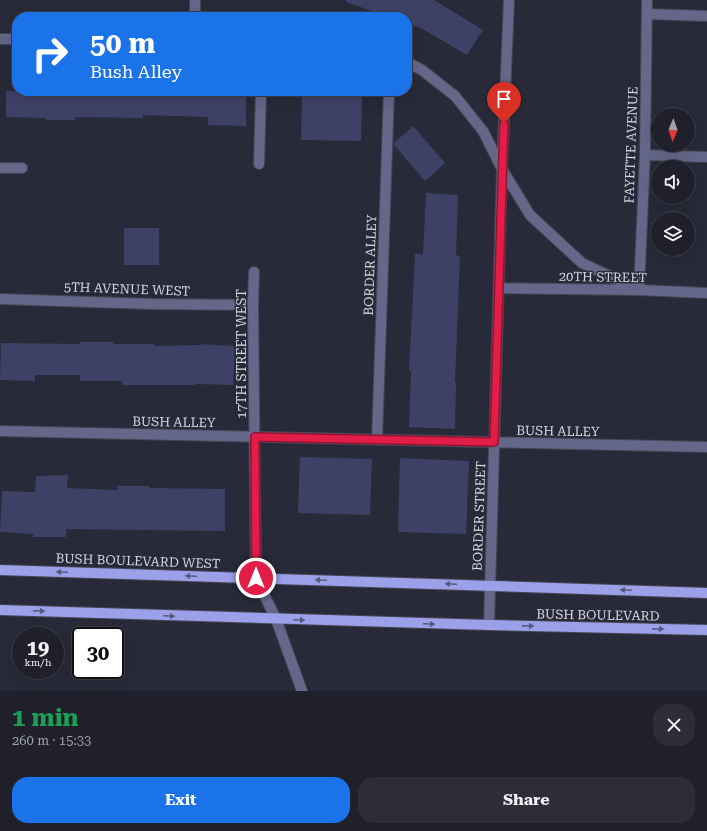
<!DOCTYPE html>
<html lang="en">
<head>
<meta charset="utf-8">
<style>
  body { margin:0; font-family:"Roboto Serif",serif; background:#2c2d37; color:#f1f3f6; height:100vh; display:flex; flex-direction:column; font-size:15px; white-space:nowrap }
  * { box-sizing:border-box; margin:0 }
  p { font-size:13px; color:#a1a3a9 }
  .icon { flex:none; width:22px; height:22px; fill:none; stroke:currentColor; stroke-width:2; stroke-linecap:round; stroke-linejoin:round }
  .map { position:relative; height:691px; overflow:hidden }
  .side { display:flex; flex-direction:column; background:#1f202b; flex:1 }
  .side>* { flex:none }
  .hud { position:absolute; left:12px; top:12px; width:400px; height:84px; border-radius:16px; box-shadow:0 4px 16px #0002,0 0 0 1px #3c3e47; background:#1a73e8; color:#fff; overflow:hidden }
  .needle { width:26px; rotate:182deg }
  .fabs { position:absolute; left:651px; top:108px; display:grid; gap:8px }
  .fabs a { display:grid; place-items:center; width:44px; height:44px; border-radius:50%; background:#1f202b; box-shadow:0 4px 16px #0002,0 0 0 1px #3c3e47; font-size:20px }
  .speed { position:absolute; left:12px; top:627px; display:flex; gap:8px; font-size:20px; font-weight:700; text-align:center }
  .speed>* { display:grid; place-content:center; width:52px; height:52px; border-radius:50%; background:#1f202b; box-shadow:0 4px 16px #0002,0 0 0 1px #3c3e47; line-height:1 }
  .speed small { font-size:10px; font-weight:400 }
  .speed .limit { border:2px solid #111; border-radius:6px; background:#fff; color:#111 }
  .pin { position:absolute; display:grid; place-items:center; width:34px; height:34px; color:#fff; margin:-41px -17px; border-radius:50% 50% 50% 0; rotate:-45deg; box-shadow:0 0 4px #0007 }
  .pin .icon { rotate:45deg }
  .me { position:absolute; width:44px; margin:-22px; rotate:0deg; stroke-linejoin:round; filter:drop-shadow(0 0 3px #0008) }
  .turn { display:flex; align-items:center; gap:14px; height:84px; padding:0 12px; font-size:18px }
  .turn .icon { width:52px; height:52px; stroke-width:2.5 }
  .turn b { display:block; font-size:28px; line-height:34px }
  .round { display:grid; place-items:center; flex:none; width:42px; height:42px; border-radius:16px; background:#2c2d37 }
  .summary { display:flex; align-items:center; justify-content:space-between; height:68px; padding:0 12px }
  h1 { font-size:24px; font-weight:700; line-height:30px; color:#1e9e55 }
  .primary-button { display:flex; gap:8px; margin-top:auto; padding:8px 12px }
  .primary-button a { flex:1; height:46px; border-radius:16px; background:#1a73e8; color:#fff; font-size:16px; font-weight:700; line-height:46px; text-align:center }
  .primary-button a+a { background:#2c2d37; color:#f1f3f6 }
  .map>svg:first-child { display:block }
  .building { fill:#3e4166 }
  .lines { fill:none; stroke-linecap:round; stroke-linejoin:round }
  .minor-casing { stroke:#454654; stroke-width:12 }
  .major-casing { stroke:#454654; stroke-width:12 }
  .minor { stroke:#64678a; stroke-width:10 }
  .major { stroke:#9ba0e9; stroke-width:10 }
  .oneway { fill:#57597f }
  .route-casing { stroke:#92132f; stroke-width:10 }
  .route { stroke:#e11d48; stroke-width:7 }
  .labels { text-anchor:middle; dominant-baseline:central; stroke-width:3; stroke-linejoin:round; paint-order:stroke }
  .street-label { font-size:13px; fill:#d5d7e1; stroke:#292a39 }
</style>
</head>
<body>
<div class="map">
<svg width="707" height="691" viewBox="0 0 707 691">
  <rect width="100%" height="100%" fill="#292a39"/>
  <!-- building -->
  <path class="building" d="M346 0H434L483 30 467 55 421 28 407 23V17H389L346 2Z
    M6 91H246V126L208 125V117L143 115V118L75 117V120H45V118L6 117Z
    M302 91H362L361 141 301 140Z
    M413 126 445 163 425 181 394 145V143Z
    M426 193 458 195 456 255 460 256 455 382H456L455 429 409 427 411 371H409L415 254H423Z
    M124 228H159V265H124Z
    M80 342H113V344H155V346L201 345V344L235 346 233 385 195 384V385H122V381H80V375H35V381L0 380 1 343 80 344Z
    M300 457 372 459 370 515 298 513Z
    M400 458 469 461 466 534 398 532Z
    M68 475 67 488 117 490V486H149V488L225 489V531L66 529V537H33V534L0 532 2 491 35 492 36 476Z"/>
  <g class="lines">
    <!-- minor casing -->
    <g class="minor-casing">
      <path id="minor" d="M647 14 707 16
        M195 17V0
        M0 39H17
        M407 62 422 70 455 96 483 131 502 169 530 215 582 263 639 290 645 155 647 0
        M645 155 707 157
        M259 164 261 91
        M0 168H22
        M254 272 253 305 256 578 276 619 302 691
        M499 288 639 290 707 293
        M0 299 152 304 253 305
        M0 431 707 447
        M377 440 389 91
        M489 625 502 169 509 0"/>
    </g>
    <!-- major casing -->
    <g class="major-casing">
      <path id="major" d="M0 570 707 593
        M0 610 489 625 707 630"/>
    </g>
    <!-- minor -->
    <use href="#minor" class="minor"/>
    <!-- major -->
    <use href="#major" class="major"/>
  </g>
  <!-- one-way arrows -->
  <defs><path id="oneway-solid" d="M-6-.8H1V-3.2L6.5 0L1 3.2V.8H-6Z"/></defs>
  <g class="oneway">
    <use href="#oneway-solid" transform="translate(62 572) rotate(-178)"/>
    <use href="#oneway-solid" transform="translate(191 576) rotate(-178)"/>
    <use href="#oneway-solid" transform="translate(321 580) rotate(-178)"/>
    <use href="#oneway-solid" transform="translate(451 584) rotate(-178)"/>
    <use href="#oneway-solid" transform="translate(626 590) rotate(-178)"/>
    <use href="#oneway-solid" transform="translate(39 611) rotate(2)"/>
    <use href="#oneway-solid" transform="translate(169 616) rotate(2)"/>
    <use href="#oneway-solid" transform="translate(299 620) rotate(2)"/>
    <use href="#oneway-solid" transform="translate(429 624) rotate(2)"/>
    <use href="#oneway-solid" transform="translate(528 626) rotate(1)"/>
    <use href="#oneway-solid" transform="translate(658 629) rotate(1)"/>
  </g>
  <g class="lines">
    <!-- route casing -->
    <g class="route-casing">
      <path id="route" d="M256 578 255 437 494 442 504 123"/>
    </g>
    <!-- route -->
    <use href="#route" class="route"/>
  </g>
  <g class="labels">
    <!-- street labels -->
    <g class="street-label">
      <text transform="translate(631 145) rotate(-88)">FAYETTE AVENUE</text>
      <text transform="translate(370 265) rotate(-88)">BORDER ALLEY</text>
      <text transform="translate(603 277) rotate(1)">20TH STREET</text>
      <text transform="translate(127 289) rotate(2)">5TH AVENUE WEST</text>
      <text transform="translate(241 354) rotate(-90)">17TH STREET WEST</text>
      <text transform="translate(174 422) rotate(1)">BUSH ALLEY</text>
      <text transform="translate(558 431) rotate(1)">BUSH ALLEY</text>
      <text transform="translate(479 516) rotate(-88)">BORDER STREET</text>
      <text transform="translate(138 561) rotate(2)">BUSH BOULEVARD WEST</text>
      <text transform="translate(598 615) rotate(1)">BUSH BOULEVARD</text>
    </g>
  </g>
</svg>
<div class="fabs">
<a><svg class="needle" viewBox="-14 -14 28 28"><path d="M0-13l5 13h-10z" fill="#e53935"/><path d="M0 13l5-13h-10z" fill="#a1a3a9"/></svg></a>
<a><svg class="icon" aria-label="sound" viewBox="0 0 24 24"><path d="M4 9h4l5-4v14l-5-4H4zM17 9q2 3 0 6"/></svg></a>
<a><svg class="icon" aria-label="layers" viewBox="0 0 24 24"><path d="M12 4l9 5-9 5-9-5zM3 14l9 5 9-5"/></svg></a>
</div>
<div class="speed"><div>19<small>km/h</small></div><div class="limit">30</div></div>
<div class="pin" style="left:504px;top:123px;background:#d93025"><svg class="icon" aria-label="arrive" viewBox="0 0 24 24"><path d="M6 21V4h12l-3 4 3 4H6"/></svg></div>
<svg class="me" style="left:256px;top:578px" viewBox="-20 -20 40 40"><circle r="17" fill="#e11d48" stroke="#fff" stroke-width="3"/><path d="M0-11L8 9 0 5-8 9z" fill="#fff"/></svg>
<div class="hud">
<div class="turn"><svg class="icon" aria-label="right" viewBox="0 0 24 24"><path d="M7 20v-9h11M14 6l5 5-5 5"/></svg><div><b>50 m</b>Bush Alley</div></div>
</div>
</div>
<section class="side">
<div class="summary"><div><h1>1 min</h1><p>260 m · 15:33</p></div><a class="round"><svg class="icon" aria-label="close" viewBox="0 0 24 24"><path d="M6 6l12 12M18 6L6 18"/></svg></a></div>
<div class="primary-button"><a>Exit</a><a>Share</a></div>
</section>
</body>
</html>
